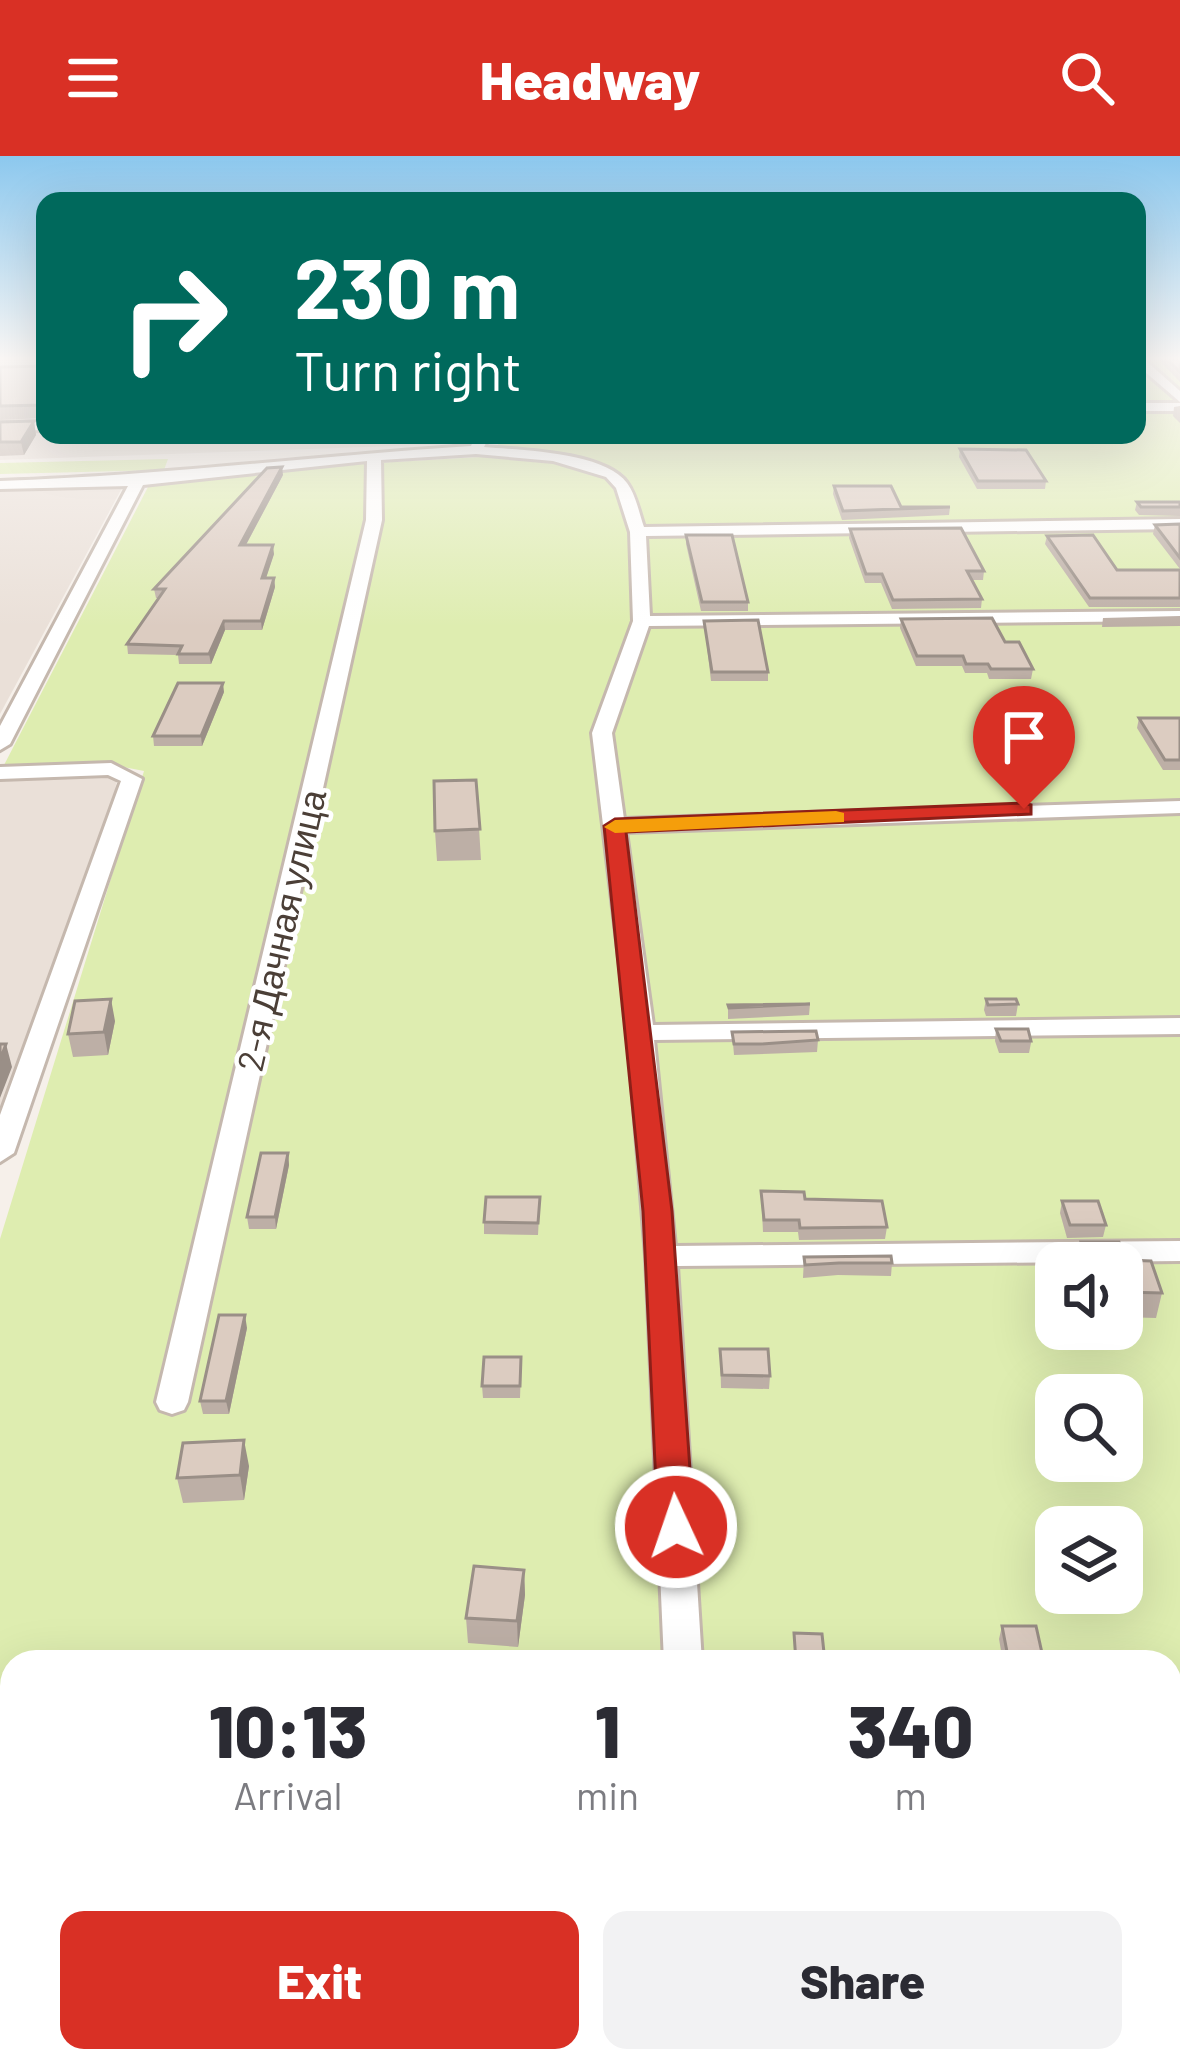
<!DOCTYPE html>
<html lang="en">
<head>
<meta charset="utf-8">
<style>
  body { margin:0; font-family:Barlow,sans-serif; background:#f2f2f3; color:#2b2b33; height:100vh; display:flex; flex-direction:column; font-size:45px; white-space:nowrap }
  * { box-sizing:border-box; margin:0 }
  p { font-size:39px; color:#7c7c81 }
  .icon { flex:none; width:66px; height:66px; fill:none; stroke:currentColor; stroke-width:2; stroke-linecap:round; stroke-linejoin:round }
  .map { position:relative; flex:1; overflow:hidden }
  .sheet { position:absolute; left:0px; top:1494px; width:1182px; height:423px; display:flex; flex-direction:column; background:#fff; border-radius:36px 36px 0 0; box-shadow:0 12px 48px #0002 }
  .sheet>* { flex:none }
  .top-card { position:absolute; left:36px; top:36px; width:1110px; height:252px; border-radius:24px; box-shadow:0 12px 48px #0002; background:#00695c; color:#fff; overflow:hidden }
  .tools { position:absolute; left:1035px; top:1086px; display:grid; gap:24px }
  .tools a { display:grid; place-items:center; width:108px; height:108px; border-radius:24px; background:#fff; box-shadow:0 12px 48px #0002; font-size:60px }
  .pin { position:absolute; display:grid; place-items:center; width:102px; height:102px; color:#fff; margin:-123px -51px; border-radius:50% 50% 50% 0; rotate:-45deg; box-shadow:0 0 12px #0007 }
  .pin .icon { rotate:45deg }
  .me { position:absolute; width:132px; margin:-66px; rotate:357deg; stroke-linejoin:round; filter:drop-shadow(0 0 9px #0008) }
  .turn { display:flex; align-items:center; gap:42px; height:252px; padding:0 60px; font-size:54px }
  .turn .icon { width:156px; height:156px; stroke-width:2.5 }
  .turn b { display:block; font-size:84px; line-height:102px }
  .eta { display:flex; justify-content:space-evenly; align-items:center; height:204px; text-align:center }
  .eta b { font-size:72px; font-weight:800; line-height:84px }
  .action { display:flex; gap:24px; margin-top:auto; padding:24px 60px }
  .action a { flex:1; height:138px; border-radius:24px; background:#d93025; color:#fff; font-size:48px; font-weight:800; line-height:138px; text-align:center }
  .action a+a { background:#f2f2f3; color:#2b2b33 }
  header { display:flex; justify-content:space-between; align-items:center; height:156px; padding:0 60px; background:#d93025; color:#fff; font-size:54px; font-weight:800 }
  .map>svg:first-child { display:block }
  .residential { fill:#eae0d8 }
  .green { fill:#deedb0; fill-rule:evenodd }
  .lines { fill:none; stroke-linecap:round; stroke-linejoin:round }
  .street-casing { stroke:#c5b8ae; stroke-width:6 }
  .path { stroke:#c5ae9c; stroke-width:9; stroke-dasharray:9 9; stroke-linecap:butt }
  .street { fill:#fff; fill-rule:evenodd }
  .wall { fill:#bdafa6 }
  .shaded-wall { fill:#9a8f87 }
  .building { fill:#dcccc1; stroke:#9a8f87; stroke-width:3 }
  .route { fill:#d93025; stroke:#8d1f18; stroke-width:3 }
  .slow { fill:#f59e0b }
  .labels { text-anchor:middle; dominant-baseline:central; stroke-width:9; stroke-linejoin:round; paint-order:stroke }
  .street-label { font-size:36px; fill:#4b3f37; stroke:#fff }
</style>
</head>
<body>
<header><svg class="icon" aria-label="menu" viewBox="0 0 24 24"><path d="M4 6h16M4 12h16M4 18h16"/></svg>Headway<svg class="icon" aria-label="search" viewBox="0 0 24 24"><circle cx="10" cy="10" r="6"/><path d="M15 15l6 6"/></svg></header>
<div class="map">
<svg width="1180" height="1915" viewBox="0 0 1180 1915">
  <rect width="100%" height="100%" fill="#f6f0ea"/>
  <!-- residential -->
  <path class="residential" d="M0 203H45V279H451L450 288 0 304Z
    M78 329 122 332 0 558V332Z
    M117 622 114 641 0 968V623Z
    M0 1852 12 1853V1905H393L467 1915H0Z"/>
  <!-- green -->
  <path class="green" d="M1137 203H1180V1884L1170 1883V1506H12V1776L0 1775V1083L144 615 113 609 3 611 148 331 255 314 497 300 499 279H1137ZM1056 1107H1122V1173H1056ZM1056 1239H1122V1305H1056ZM1056 1371H1122V1437H1056Z
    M168 303 164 314 0 318V307Z"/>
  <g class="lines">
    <!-- street casing -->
    <g class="street-casing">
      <path id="street" d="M1137 203H1144L1180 235V246L1137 209Z
        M1137 247H1180V255H1137Z
        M45 266V274L0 275V267Z
        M476 279H490L484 291C520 294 605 296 627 327 636 339 639 357 644 371L1180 363V373L646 380 650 460 1180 455V465L649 470 612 577 624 663 1180 645V657L626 676 653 869 1180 862V878L654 884 675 1090 1180 1085V1105L677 1110 702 1506H664L646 1100 628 877 592 577 633 465 630 376 616 332 606 321 553 305 476 298 381 304 382 364 188 1246 184 1254 172 1258 160 1254 156 1246 366 364 367 305 143 329 10 588 0 594V570L128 330 0 333V325C158 320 314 300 471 290Z
        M111 607 142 623 14 997 0 1006V959L121 625 108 619 0 623V611Z
        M1170 1551H1180V1585H1170Z
        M0 1801 12 1803V1847L0 1845Z
        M525 1905H571V1915H525Z"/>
    </g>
    <!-- path -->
    <path class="path" d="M791 1905 1180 1908"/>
    <!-- street -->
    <use href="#street" class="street"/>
  </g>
  <!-- wall -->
  <path class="wall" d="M1158 203H1180V226Z
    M45 210V262L0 264V211Z
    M1180 250V267L1173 260 1174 251Z
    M34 265 36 279 24 299 0 300V266Z
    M960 293 1046 325 1045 333H977L959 301Z
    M283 319 246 389 274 398 266 422H274L275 431 262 474H225L211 508H179L178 499 128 498 127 488 159 442H156L154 433Z
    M834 330 901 351H950L949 359 842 364 833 338Z
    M1137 346H1180V360L1139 359 1135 354Z
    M1180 368V413L1153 378 1155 369Z
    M850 373 984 415 983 424H971L982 443 981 452 892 453 881 427H865L849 382Z
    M686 379 748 446V455H701L686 388Z
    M1047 380 1117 414H1180V451H1089L1045 388Z
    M1180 460V470L1102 471 1103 462Z
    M901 463 1005 486 1033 513 1031 523H989L987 517H965L962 510H916L900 472Z
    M704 465 768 516V525H711Z
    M224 536 202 590H154L153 580Z
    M1139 562H1180V614H1163L1137 572Z
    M476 624 481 704 437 705 435 675Z
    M986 843 1018 848 1016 860H986L984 854Z
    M810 848 809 859 728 863V849Z
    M115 865 108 899 73 901 68 878Z
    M996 873 1032 882 1029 897H999L995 885Z
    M732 876 818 884 817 896 734 899Z
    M288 997 289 1009 276 1073H249L247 1061Z
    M761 1035 805 1043 887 1071 885 1083 799 1084 798 1076H763Z
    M540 1041 538 1079 484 1078V1066Z
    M1062 1045 1106 1069 1103 1081 1067 1082 1060 1057Z
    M1081 1086 1125 1104 1162 1137 1156 1162 1122 1161V1107H1077Z
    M804 1101 892 1107 891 1120 838 1119 803 1122Z
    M247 1172 229 1258H203L200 1245Z
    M720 1193 770 1220 769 1233 721 1232Z
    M521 1214 520 1242H483L482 1230Z
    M249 1310 244 1344 183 1347 177 1322Z
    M625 1355 655 1383V1396H625Z
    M524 1414 525 1439 518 1491 468 1487 466 1462Z
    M1002 1470 1044 1506H1003L999 1483Z
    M1170 1740 1180 1741V1801H1170Z"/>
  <!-- shaded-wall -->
  <path class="shaded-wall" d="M34 265 36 279 24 299 21 286Z
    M282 311 283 319 241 398 240 389Z
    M273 389 274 398 263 431 262 422Z
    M274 422 275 431 262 474 261 465Z
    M224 465 225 474 211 508 209 498Z
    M223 527 224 536 202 590 201 580Z
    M111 843 115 865 108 899 104 876Z
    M6 888 12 911 0 942V904Z
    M288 997 289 1009 276 1073 275 1061Z
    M245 1159 247 1172 229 1258 226 1245Z
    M244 1284 249 1310 244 1344 240 1319Z
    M524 1414 525 1439 518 1491 517 1465Z"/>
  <!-- building -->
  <path class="building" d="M1167 203H1180V216Z
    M45 210 44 249 0 250V211Z
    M34 265 21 286H0V266Z
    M960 293 1026 294 1046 325H978Z
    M282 311 240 389H273L262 422H274L261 465H224L209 498H178L182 490 127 488 165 433H154L267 312Z
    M834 330H891L901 351H950L843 355Z
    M1137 346H1180V351H1141Z
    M1180 368V402L1155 369Z
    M961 372 984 415H967L982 443 893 444 882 418H866L850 373Z
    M686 379H732L748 446H702Z
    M1093 379 1117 414H1180V442H1090L1047 380Z
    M992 462 1005 486H1019L1033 513H991L988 508H966L963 500H917L901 463Z
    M758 464 768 516H712L704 465Z
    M178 527H223L201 580H153Z
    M1139 562H1180V604H1165Z
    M476 624 480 673 435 675 434 625Z
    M111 843 104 876 68 878 75 845Z
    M986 843H1016L1018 848 988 849Z
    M810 848 729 852 728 849Z
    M996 873H1028L1031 885H1001Z
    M816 875 818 884 761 888H734L732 876Z
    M0 888H6L0 904Z
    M261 997H288L275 1061H247Z
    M761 1035 804 1036 805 1043 882 1045 887 1071 800 1072 799 1064H764Z
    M486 1041H540L538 1067 484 1066Z
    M1062 1045H1098L1106 1069H1070Z
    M1081 1086H1119L1125 1104 1151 1105 1162 1137 1122 1136V1107H1088Z
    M891 1100 892 1107H839L805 1109 804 1101Z
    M219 1159H245L226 1245H200Z
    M720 1193H768L770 1220 722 1219Z
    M484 1201H521L520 1230H482Z
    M244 1284 240 1319 177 1322 183 1287Z
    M625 1355H654L655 1383H625Z
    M474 1410 524 1414 517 1465 466 1462Z
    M1002 1470H1036L1044 1506H1009Z
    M794 1477 822 1478 825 1506H796Z
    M1170 1740 1180 1741V1789L1172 1788 1170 1779Z"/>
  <!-- sky -->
  <linearGradient id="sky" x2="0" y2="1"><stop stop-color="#8cc8ee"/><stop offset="0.43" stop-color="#fbf8f6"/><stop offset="1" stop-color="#fbf8f6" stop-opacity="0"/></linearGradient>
  <rect width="1180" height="471" fill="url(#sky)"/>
  <!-- route -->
  <path class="route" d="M1024 647 1031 649V658L626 676 672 1055 694 1371 689 1381 676 1385 663 1381 658 1371 643 1055 604 670 615 663Z"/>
  <!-- slow -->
  <path class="slow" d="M836 655 844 657V666L615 677 604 671 615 664Z"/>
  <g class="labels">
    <!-- street labels -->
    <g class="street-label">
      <text transform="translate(280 774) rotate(-77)">2-я Дачная улица</text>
    </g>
  </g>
</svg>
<div class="tools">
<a><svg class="icon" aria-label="sound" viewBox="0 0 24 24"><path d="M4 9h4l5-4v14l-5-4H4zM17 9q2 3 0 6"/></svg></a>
<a><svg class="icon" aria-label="search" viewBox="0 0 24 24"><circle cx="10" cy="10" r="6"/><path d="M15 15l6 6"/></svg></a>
<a><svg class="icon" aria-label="layers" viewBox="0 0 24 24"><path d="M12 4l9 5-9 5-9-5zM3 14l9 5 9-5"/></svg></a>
</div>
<div class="pin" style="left:1024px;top:653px;background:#d93025"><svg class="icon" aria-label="arrive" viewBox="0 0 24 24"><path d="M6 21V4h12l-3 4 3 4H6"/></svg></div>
<svg class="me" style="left:676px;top:1371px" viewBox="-20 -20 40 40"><circle r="17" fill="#d93025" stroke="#fff" stroke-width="3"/><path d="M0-11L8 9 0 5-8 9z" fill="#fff"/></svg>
<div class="top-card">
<div class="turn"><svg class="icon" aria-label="right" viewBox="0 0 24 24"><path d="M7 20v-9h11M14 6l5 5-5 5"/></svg><div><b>230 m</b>Turn right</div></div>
</div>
<section class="sheet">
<div class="eta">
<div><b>10:13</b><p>Arrival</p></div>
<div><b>1</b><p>min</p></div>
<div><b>340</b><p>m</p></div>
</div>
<div class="action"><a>Exit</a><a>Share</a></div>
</section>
</div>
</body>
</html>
